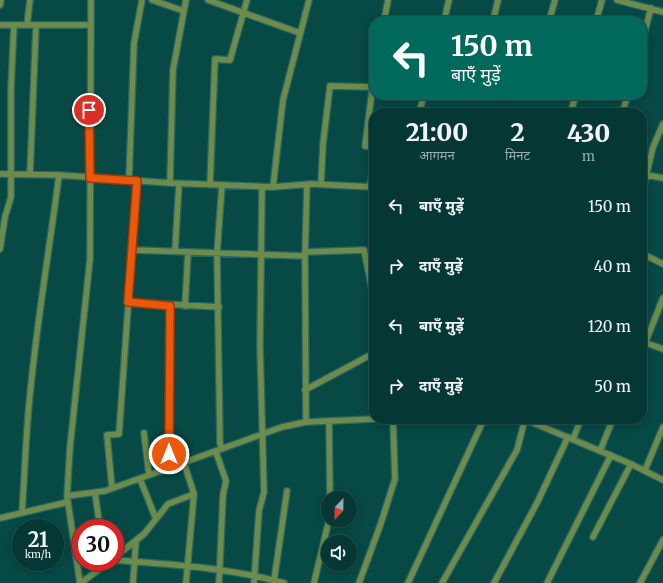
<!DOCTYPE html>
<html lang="hi">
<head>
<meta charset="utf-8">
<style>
  body { margin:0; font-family:Merriweather,"Noto Sans Devanagari",serif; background:#0e3f3c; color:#f1f3f6; height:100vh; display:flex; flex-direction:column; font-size:15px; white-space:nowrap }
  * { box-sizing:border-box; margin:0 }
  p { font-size:13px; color:#97acac }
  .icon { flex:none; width:22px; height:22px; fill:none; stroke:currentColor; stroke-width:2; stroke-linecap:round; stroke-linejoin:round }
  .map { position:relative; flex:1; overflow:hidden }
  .details { position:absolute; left:369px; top:108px; width:278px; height:316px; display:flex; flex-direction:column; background:#053734; border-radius:16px; box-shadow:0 2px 10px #0003,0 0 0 1px #26514f }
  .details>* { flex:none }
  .banner { position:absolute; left:369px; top:16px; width:278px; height:84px; border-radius:16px; box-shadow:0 2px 10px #0003,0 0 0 1px #26514f; background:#00695c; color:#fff; overflow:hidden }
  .needle { width:26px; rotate:202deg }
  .buttons { position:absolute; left:321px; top:491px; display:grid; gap:8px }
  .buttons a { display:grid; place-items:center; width:36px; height:36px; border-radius:50%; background:#053734; box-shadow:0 2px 10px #0003,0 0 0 1px #26514f; font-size:20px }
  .speed { position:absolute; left:12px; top:519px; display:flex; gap:8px; font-size:20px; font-weight:700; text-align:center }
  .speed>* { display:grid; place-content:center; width:52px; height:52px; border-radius:50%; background:#053734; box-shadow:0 2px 10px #0003,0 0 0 1px #26514f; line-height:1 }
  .speed small { font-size:10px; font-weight:400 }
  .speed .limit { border:6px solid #d22; background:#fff; color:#111 }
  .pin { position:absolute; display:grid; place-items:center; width:34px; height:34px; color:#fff; margin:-17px; border:2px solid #fff; border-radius:50%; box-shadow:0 1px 4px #0007 }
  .me { position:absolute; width:44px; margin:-22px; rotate:0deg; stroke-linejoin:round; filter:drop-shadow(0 0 3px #0008) }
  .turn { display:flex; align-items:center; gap:14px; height:84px; padding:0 16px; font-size:18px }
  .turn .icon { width:52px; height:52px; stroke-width:2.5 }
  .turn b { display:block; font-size:28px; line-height:34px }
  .eta { display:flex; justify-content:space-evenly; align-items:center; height:68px; text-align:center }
  .eta b { font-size:24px; font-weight:800; line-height:28px }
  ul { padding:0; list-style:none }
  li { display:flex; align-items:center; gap:12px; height:60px; padding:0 16px }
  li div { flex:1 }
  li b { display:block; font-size:15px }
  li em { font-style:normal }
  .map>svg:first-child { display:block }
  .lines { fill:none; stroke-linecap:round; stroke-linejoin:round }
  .minor-casing { stroke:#286763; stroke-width:8 }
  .minor { stroke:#6e8b4b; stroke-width:5.5 }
  .route-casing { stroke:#983908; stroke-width:10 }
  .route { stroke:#ea580c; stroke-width:7 }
</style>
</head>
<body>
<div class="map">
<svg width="663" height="583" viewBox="0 0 663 583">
  <rect width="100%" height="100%" fill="#074945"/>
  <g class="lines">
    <!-- minor casing -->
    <g class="minor-casing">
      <path id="minor" d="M152 0 184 11
        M208 0 300 33
        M617 0 663 12
        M0 5 1 0
        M384 21 388 0
        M444 21 449 0
        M493 21 498 0
        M549 21 555 0
        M596 21 602 0
        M0 25H90
        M27 25 30 0
        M642 42 651 8
        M374 76 365 146 374 147
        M419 113 424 95
        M573 113 572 108 576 95
        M622 113 628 95
        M0 174 59 175 170 183 273 187 311 184 374 187
        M30 174 36 25
        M647 175 663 178
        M129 180 134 43 142 0
        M170 183 173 70 186 0
        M321 184 323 144 330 86 372 87
        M210 185 215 59 230 60 247 0
        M222 185 217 253 220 443 222 449
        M370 186 374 160
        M273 187 283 100 309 0
        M642 193 653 147 663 124
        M0 249 5 217 11 197V88L14 25
        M133 250 305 256
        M175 251 179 184
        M305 252 364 250 374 299
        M645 255 663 264
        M642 264 645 255H643
        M128 302 219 307
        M185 306 188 252
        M643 342 663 349
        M642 351 663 298
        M305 390 374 353
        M524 419 631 464 663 480
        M329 421 330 498
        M306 422 305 256 307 184
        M144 433 149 475
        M573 439 581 419
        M600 451 613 419
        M216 452 226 481 223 495 219 583
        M184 463 194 494 186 583
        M169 468 170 306
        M645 470 663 427
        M140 479 156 519
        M112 488 107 435 119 434 137 181
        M95 493 100 528
        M67 496 105 491 282 427 306 422 374 419
        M22 512C25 470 26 427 31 385 38 315 50 245 59 175
        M0 518 68 502
        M593 537 631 464
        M115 557 144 534 168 504 194 494
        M115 560C171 564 229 568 284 583
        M274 581 287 491
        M80 583 67 496 70 447 90 259 91 0
        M81 583 109 562
        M133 583 136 540
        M254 583 259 511 264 492 260 346 262 187
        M314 583 329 520
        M359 583 380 526 395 479 393 419
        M408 583 484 419
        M442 583 517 450 525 419
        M494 583 538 501 568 437
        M547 583 611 455
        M640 583 663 540"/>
    </g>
    <!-- minor -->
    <use href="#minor" class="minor"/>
  </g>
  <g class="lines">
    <!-- route casing -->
    <g class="route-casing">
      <path id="route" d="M89 110 90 178 137 181 128 302 170 306 169 454"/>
    </g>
    <!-- route -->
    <use href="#route" class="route"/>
  </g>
</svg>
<div class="buttons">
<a><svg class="needle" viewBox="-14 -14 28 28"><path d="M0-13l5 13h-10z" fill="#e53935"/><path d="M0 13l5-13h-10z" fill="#97acac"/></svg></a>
<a><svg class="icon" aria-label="sound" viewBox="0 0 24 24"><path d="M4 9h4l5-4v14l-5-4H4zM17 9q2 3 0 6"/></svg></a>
</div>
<div class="speed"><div>21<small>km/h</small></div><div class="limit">30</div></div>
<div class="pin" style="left:89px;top:110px;background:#d93025"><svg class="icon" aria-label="arrive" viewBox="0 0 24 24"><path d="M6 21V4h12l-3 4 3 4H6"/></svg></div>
<svg class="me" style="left:169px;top:454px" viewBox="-20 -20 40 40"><circle r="17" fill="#ea580c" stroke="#fff" stroke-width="3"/><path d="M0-11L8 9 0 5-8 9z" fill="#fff"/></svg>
<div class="banner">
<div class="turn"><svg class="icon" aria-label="left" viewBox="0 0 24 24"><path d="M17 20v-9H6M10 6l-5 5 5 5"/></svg><div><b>150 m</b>बाएँ मुड़ें</div></div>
</div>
<section class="details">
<div class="eta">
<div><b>21:00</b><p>आगमन</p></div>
<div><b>2</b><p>मिनट</p></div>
<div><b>430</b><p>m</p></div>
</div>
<ul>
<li><svg class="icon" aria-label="left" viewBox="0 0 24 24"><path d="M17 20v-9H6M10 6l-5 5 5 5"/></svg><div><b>बाएँ मुड़ें</b></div><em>150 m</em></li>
<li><svg class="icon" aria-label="right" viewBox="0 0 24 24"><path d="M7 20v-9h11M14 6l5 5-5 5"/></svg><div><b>दाएँ मुड़ें</b></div><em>40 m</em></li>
<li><svg class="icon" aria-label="left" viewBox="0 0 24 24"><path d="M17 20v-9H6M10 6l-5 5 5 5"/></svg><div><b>बाएँ मुड़ें</b></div><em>120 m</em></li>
<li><svg class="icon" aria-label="right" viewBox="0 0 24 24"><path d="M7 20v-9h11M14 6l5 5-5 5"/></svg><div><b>दाएँ मुड़ें</b></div><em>50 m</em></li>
</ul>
</section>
</div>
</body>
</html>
